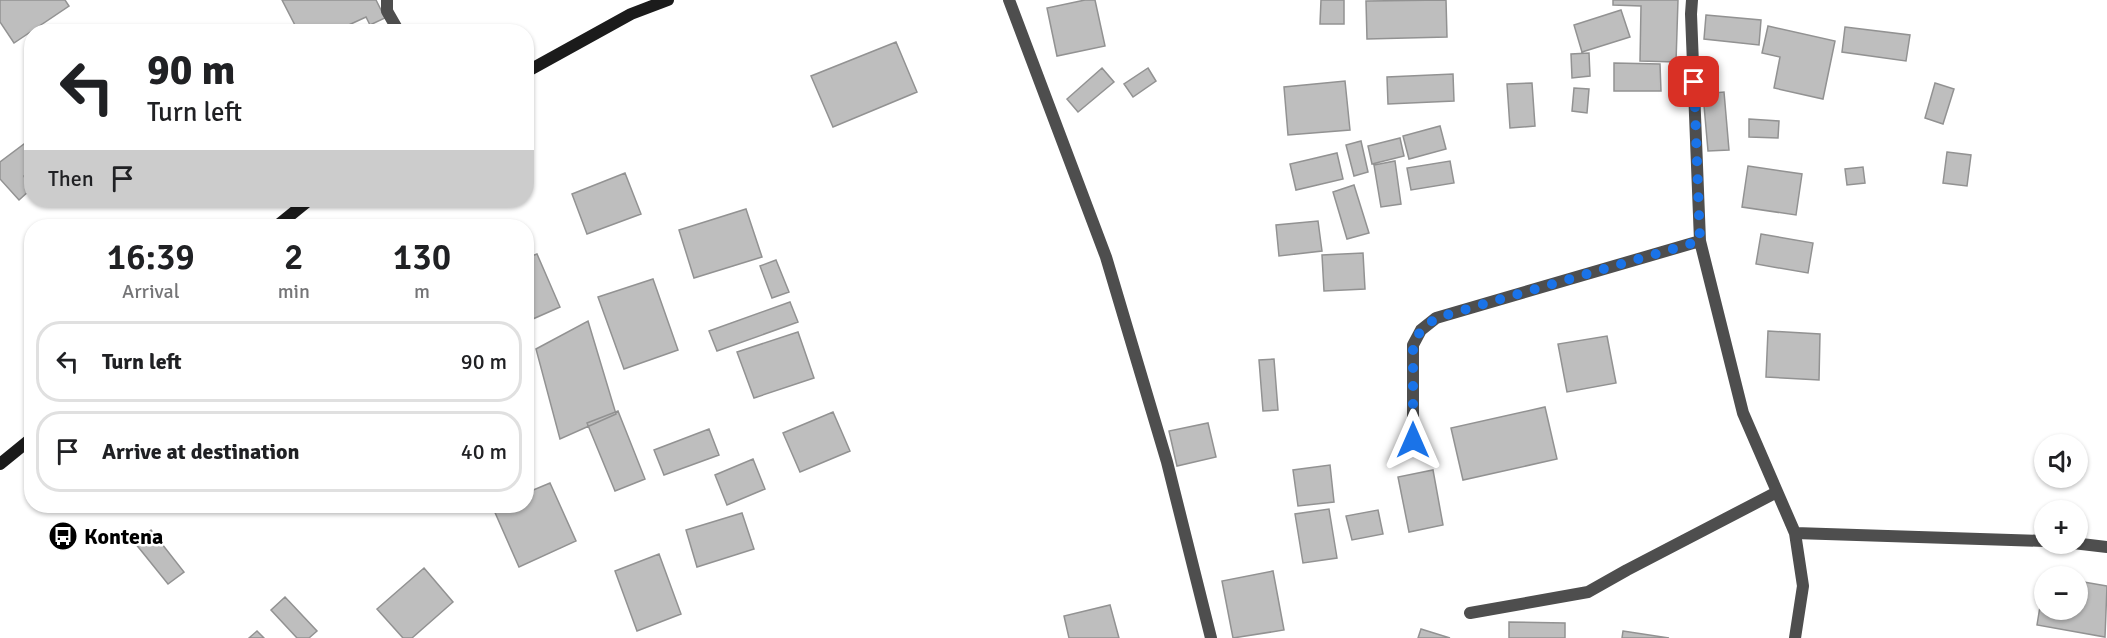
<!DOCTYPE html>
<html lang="en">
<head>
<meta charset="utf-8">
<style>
  body { margin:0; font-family:Signika,sans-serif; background:#f6f6f6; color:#202124; height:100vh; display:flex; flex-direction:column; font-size:22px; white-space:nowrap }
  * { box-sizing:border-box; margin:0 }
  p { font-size:20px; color:#757577 }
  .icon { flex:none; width:33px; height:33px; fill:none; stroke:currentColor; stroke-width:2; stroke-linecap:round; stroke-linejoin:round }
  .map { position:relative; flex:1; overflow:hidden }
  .side { position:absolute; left:24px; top:219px; width:510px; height:294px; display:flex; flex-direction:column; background:#fff; border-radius:24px; box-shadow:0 2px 4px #0004 }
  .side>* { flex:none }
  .hud { position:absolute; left:24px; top:24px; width:510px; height:183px; border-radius:24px; box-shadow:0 2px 4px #0004; background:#fff; color:#202124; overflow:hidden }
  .tools { position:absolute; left:2034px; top:434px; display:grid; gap:12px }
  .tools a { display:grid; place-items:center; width:54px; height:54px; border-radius:50%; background:#fff; box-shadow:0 2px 4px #0004; font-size:30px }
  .pin { position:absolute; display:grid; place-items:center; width:51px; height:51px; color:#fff; margin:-26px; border-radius:12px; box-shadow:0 3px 9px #0006 }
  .me { position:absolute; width:66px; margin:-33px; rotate:0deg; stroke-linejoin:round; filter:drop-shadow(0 0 4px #0008) }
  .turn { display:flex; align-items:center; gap:21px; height:126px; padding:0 24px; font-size:27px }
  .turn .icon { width:78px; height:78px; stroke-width:2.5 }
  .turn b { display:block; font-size:42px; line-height:51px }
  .then { display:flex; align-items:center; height:57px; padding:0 24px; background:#0003; gap:12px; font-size:22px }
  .eta { display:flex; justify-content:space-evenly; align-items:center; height:102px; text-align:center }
  .eta b { font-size:36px; font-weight:600; line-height:42px }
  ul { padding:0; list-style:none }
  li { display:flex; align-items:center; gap:18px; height:81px; margin:0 12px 9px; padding:0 12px; border:3px solid #e0e0e0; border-radius:24px }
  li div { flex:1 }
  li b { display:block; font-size:22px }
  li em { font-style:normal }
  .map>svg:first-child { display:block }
  .building { fill:#bebebe; stroke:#929292; stroke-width:1.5 }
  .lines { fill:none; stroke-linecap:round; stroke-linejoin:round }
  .street { stroke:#4e4e4e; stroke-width:12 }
  .secondary { stroke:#1b1b1b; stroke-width:12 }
  .route { stroke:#1a73e8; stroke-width:10; stroke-dasharray:0 18 }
  .labels { text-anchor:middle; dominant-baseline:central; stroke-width:5; stroke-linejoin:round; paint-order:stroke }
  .poi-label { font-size:22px; font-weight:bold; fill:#000; stroke:#fff; text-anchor:start }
</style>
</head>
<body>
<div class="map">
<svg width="2107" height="638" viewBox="0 0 2107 638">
  <rect width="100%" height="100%" fill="#fff"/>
  <!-- building -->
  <path class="building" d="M0 0H65L69 6 14 43 0 22Z
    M282 0H376L385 18 370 25 366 17 340 29 341 32H308L305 25 297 29Z
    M1085 0H1095L1105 46 1057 56 1047 8Z
    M1321 0H1344V24H1320Z
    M1446 0 1447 37 1367 39 1366 1Z
    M1613 0H1678L1676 62 1640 61 1641 6 1613 5Z
    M1621 10 1630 37 1582 52 1574 25Z
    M1706 15 1761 20 1759 45 1704 39Z
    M1768 26 1835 41 1823 99 1774 88 1780 57 1762 53Z
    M1845 27 1910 35 1906 61 1842 52Z
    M896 42 917 92 833 127 811 76Z
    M1589 53 1590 76 1572 78 1571 54Z
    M1614 63 1660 64 1661 91H1614Z
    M1102 68 1114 82 1078 112 1067 99Z
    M1148 68 1156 81 1133 97 1124 84Z
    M1453 74 1454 101 1388 104 1387 77Z
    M1345 81 1350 130 1288 135 1284 87Z
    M1532 83 1535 126 1510 128 1507 84Z
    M1935 83 1954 89 1943 124 1925 118Z
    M1574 88 1589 89 1587 113 1572 111Z
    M1724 92 1729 150 1708 151 1703 94Z
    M1749 119 1779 121 1778 138 1749 137Z
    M1440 126 1446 149 1409 159 1403 136Z
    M32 138V170L24 176 30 190 19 200 0 179V162Z
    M1400 138 1404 156 1372 164 1368 146Z
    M1361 141 1368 172 1354 176 1346 145Z
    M1947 152 1971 155 1967 186 1943 183Z
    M1337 153 1343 179 1296 190 1290 164Z
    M1395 161 1401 204 1381 207 1374 165Z
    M1450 161 1454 183 1411 190 1407 168Z
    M1748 166 1802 174 1796 215 1742 207Z
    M1863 167 1865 183 1847 185 1845 169Z
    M625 173 641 214 587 234 572 194Z
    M1354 185 1369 233 1347 239 1333 192Z
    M746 209 762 257 694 278 679 230Z
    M1318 221 1322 251 1279 256 1276 225Z
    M1761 234 1813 243 1808 273 1756 264Z
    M1363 253 1365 289 1324 291 1322 255Z
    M537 254 560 307 526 322V258Z
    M776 260 789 292 772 298 760 266Z
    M653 279 678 350 624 369 598 297Z
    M790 302 798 322 717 351 709 331Z
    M588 321 616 414 560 439 536 349Z
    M1768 331 1820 334 1819 380 1766 377Z
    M798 332 814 378 754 398 737 352Z
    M1607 336 1616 383 1567 392 1558 344Z
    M1274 359 1278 410 1263 411 1259 360Z
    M1545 407 1557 459 1463 480 1451 428Z
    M618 411 645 479 615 491 587 423Z
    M833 412 850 451 800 472 783 433Z
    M1208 423 1216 457 1177 466 1169 431Z
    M709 429 719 455 664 475 654 450Z
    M753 459 765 489 727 505 715 475Z
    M1330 465 1334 502 1298 506 1293 470Z
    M1433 470 1443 525 1409 532 1398 477Z
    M550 483 576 541 519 567 493 508 498 506H526V493Z
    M1329 509 1337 558 1303 563 1295 514Z
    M1378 510 1383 534 1352 540 1346 516Z
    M742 513 754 549 697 567 686 530Z
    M151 530 184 572 168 584 135 543Z
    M659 554 681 614 637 631 615 571Z
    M424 568 453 602 412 638H403L377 609Z
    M1273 571 1284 630 1233 638 1222 581Z
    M2078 581 2107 586 2105 637 2037 625 2044 582V609H2078Z
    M285 597 317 631 309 638H297L271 610Z
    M1110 605 1119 638H1069L1064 616Z
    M1509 622 1565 623V638H1509Z
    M1421 629 1450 638H1418Z
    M257 631 264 638H249Z
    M1623 631 1669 638H1622Z"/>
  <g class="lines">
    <!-- street -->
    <path class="street" d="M387 0V11L399 32
      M1009 0 1106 257 1167 462 1211 638
      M1692 0 1691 14 1700 241 1743 413 1795 533 1803 586 1795 638
      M1413 440V345L1421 330 1436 318 1700 241
      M1795 533 2044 541
      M2073 543 2107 547
      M1470 613 1588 592 1627 570 1777 492"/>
    <!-- secondary -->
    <path class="secondary" d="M526 72 631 14 668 0
      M277 226 309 200
      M0 464 32 438"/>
  </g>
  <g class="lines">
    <!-- route -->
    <path class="route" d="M1413 440V345L1421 330 1436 318 1700 241 1694 82"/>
  </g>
  <!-- icons -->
  <defs>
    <g id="bus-disc" transform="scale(1.5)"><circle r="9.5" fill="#000" stroke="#fff"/><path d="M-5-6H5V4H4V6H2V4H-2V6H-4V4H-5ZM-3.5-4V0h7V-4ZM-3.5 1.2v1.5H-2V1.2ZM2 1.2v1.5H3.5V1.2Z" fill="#fff"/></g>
  </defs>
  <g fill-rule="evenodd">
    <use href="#bus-disc" x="63" y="536"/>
  </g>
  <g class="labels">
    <!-- poi labels -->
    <g class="poi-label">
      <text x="84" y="536">Kontena</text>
    </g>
  </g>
</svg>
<div class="tools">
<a><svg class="icon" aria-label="sound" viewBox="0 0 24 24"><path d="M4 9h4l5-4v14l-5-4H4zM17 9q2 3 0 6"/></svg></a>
<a>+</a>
<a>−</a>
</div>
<div class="pin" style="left:1694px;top:82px;background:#d93025"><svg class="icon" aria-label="arrive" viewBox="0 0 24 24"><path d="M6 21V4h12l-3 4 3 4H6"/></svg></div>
<svg class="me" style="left:1413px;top:440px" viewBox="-20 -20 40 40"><path d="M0-17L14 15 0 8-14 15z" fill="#1a73e8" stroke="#fff" stroke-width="4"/></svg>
<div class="hud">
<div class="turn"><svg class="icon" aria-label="left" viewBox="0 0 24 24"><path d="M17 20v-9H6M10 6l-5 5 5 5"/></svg><div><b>90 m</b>Turn left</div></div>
<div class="then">Then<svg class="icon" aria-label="arrive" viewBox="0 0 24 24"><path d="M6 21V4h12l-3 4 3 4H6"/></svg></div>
</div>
<section class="side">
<div class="eta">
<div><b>16:39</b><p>Arrival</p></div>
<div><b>2</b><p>min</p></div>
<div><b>130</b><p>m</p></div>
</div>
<ul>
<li><svg class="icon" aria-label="left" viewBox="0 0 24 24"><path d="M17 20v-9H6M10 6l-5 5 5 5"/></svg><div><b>Turn left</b></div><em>90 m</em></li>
<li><svg class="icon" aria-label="arrive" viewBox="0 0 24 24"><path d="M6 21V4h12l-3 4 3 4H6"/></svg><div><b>Arrive at destination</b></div><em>40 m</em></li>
</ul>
</section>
</div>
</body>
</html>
